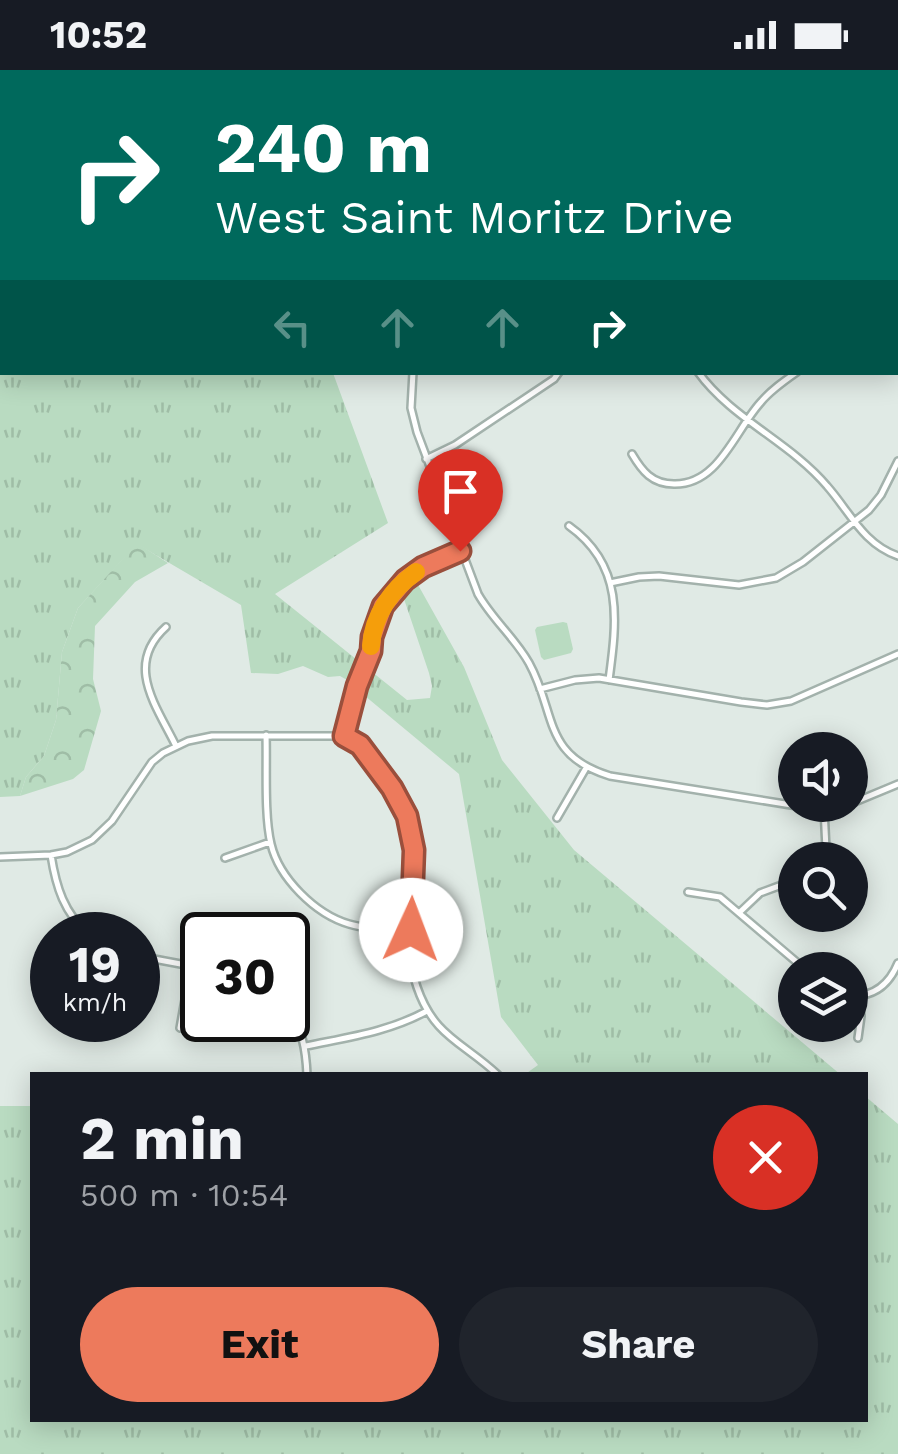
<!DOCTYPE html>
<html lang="en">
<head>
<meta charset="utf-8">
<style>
  body { margin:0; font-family:"Work Sans",sans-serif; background:#20242c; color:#f1f3f6; height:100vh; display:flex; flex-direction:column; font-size:38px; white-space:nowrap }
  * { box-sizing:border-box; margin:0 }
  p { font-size:32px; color:#9ea1a6 }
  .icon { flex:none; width:55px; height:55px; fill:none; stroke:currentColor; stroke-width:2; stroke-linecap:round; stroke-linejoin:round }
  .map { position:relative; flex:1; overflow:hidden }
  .drawer { position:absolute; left:30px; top:1002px; width:838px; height:350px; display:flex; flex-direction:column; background:#171b24; border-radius:0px; box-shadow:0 5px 25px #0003 }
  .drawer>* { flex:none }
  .banner { position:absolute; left:0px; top:0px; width:900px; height:305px; box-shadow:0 5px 25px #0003; background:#00695c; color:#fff; overflow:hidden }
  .controls { position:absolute; left:778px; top:662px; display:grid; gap:20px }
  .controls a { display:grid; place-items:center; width:90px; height:90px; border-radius:50%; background:#171b24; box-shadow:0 5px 25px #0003; font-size:50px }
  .speed { position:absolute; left:30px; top:842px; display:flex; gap:20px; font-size:50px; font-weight:700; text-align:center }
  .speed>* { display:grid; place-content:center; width:130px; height:130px; border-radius:50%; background:#171b24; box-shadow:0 5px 25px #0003; line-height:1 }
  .speed small { font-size:25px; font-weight:400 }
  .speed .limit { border:5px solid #111; border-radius:15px; background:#fff; color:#111 }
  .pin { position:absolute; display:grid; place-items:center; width:85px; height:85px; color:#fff; margin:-102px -42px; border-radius:50% 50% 50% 0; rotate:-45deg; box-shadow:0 0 10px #0007 }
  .pin .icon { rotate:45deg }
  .me { position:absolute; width:110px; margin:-55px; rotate:2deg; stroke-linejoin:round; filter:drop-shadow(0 0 8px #0008) }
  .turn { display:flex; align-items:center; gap:35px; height:210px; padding:0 50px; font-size:45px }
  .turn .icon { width:130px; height:130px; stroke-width:2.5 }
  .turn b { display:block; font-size:70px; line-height:85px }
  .lanes { display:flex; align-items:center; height:95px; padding:0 50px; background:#0003; justify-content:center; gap:50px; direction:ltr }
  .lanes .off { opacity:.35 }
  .round { display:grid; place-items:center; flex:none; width:105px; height:105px; border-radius:52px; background:#20242c }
  .overview { display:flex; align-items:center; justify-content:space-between; height:170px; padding:0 50px }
  h1 { font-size:60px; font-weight:700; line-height:75px }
  .action { display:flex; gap:20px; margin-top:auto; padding:20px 50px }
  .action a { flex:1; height:115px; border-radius:60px; background:#ed7a5c; color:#111; font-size:40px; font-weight:700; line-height:115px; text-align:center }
  .action a+a { background:#20242c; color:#f1f3f6 }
  .status { display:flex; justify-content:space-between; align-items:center; height:70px; padding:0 50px; background:#171b24; direction:ltr }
  .status svg { height:28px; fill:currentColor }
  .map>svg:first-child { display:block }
  .grass { fill:url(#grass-tufts) }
  .forest { fill:url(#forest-crowns) }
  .garden { fill:#b9dbc1 }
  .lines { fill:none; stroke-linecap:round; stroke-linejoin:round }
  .minor-casing { stroke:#a3b2ac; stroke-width:10 }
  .minor { stroke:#fff; stroke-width:5 }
  .route-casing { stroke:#9a4f3c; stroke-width:25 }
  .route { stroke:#ed7a5c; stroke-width:18 }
  .slow { stroke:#f59e0b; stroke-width:18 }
</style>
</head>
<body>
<div class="status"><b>10:52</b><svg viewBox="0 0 49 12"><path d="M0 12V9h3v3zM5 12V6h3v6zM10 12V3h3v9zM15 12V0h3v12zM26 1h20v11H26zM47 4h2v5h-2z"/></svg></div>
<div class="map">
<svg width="898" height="1384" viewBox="0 0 898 1384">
  <defs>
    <pattern id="grass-tufts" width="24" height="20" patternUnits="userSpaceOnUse" patternTransform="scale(2.5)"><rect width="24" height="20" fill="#b9dbc1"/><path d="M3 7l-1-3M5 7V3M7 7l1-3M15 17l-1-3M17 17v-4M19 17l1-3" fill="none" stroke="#9fbda6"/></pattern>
    <pattern id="forest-crowns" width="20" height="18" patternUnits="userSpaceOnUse" patternTransform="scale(2.5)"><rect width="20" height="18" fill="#b9dbc1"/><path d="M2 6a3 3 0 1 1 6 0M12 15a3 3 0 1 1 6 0" fill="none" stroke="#9fbda6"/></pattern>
  </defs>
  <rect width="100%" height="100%" fill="#e0eae5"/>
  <!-- grass -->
  <path class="grass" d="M0 0H100L101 2H2V302L333 303 388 453 275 524 407 630 430 628 432 616 429 603 403 526 417 513 464 597 502 690 574 780 841 1005H524L538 995 501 947 459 704 359 621 354 614 340 606 328 607 303 596 278 604 251 603 241 535 137 474 78 538 62 582 56 650 44 686 26 707 20 726 0 727Z
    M865 1026 898 1054V1384H0V1036H32V1350H865Z"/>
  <!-- forest -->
  <path class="forest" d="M137 473 168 493 135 512 95 556 93 609 101 641 84 700 73 709 20 726 26 707 44 686 56 650 62 582 78 538Z"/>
  <!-- garden -->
  <path class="garden" d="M563 552 567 553 573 579 571 583 544 590 541 587 535 560 537 557Z"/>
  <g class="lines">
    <!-- minor casing -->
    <g class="minor-casing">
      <path id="minor" d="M304 0 306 2
        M431 0 433 2
        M878 0 883 2
        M457 2 460 0
        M680 2V0
        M824 2 828 0
        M413 302 411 338 417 362 478 524C492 549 515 568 529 593 557 644 542 685 610 706L810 738 846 735
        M698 302C732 349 790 372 827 416 850 442 863 474 898 486
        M632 384C642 401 652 414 674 414 719 415 735 360 761 332 771 320 784 311 797 302
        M426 389 455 375 554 309 559 302
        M569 456C624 495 617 550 609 610
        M610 513 639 507 659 506 739 515 776 508 803 492 869 440 881 425 898 391
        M166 557C124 595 156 635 176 676
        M540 619 575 610 599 608 741 632 767 635 791 631 898 584
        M266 665C267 696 264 745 271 774 279 808 315 844 349 854 369 860 390 859 410 860
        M344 666 357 616 371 581 372 567 383 535 405 510 423 497 459 481
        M850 734 898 714
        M557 748 586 698
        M51 785C56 817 64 843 89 865
        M0 787 51 785 67 782 92 770 112 751 152 692 163 683 188 671 212 666H344C361 674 370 689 381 704 423 758 413 792 411 856 410 877 410 897 417 917 434 967 463 972 498 1005
        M225 788 270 772
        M824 790 826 779 824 738
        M688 822 720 827 806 900
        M740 842 760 823 795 810
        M138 886 202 898
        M850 926C874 927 889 915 898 893
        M288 937C302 959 306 979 307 1005
        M180 958 191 896
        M858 968 861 946 859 927
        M306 976C349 967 388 962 427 941"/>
    </g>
    <!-- minor -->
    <use href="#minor" class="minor"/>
  </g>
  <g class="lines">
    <!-- route casing -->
    <g class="route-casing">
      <path id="route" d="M411 860 414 780 407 746 392 718 360 675 344 666 357 616 371 581 372 567 383 536 405 510 423 497 460 481"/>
    </g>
    <!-- route -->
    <use href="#route" class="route"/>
    <!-- slow -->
    <path class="slow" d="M371 576C373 545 392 519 416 502"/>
  </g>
</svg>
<div class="controls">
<a><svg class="icon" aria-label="sound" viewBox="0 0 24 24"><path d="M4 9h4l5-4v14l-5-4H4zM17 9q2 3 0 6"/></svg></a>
<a><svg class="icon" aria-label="search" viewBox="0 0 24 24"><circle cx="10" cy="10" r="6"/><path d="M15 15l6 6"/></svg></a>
<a><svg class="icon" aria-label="layers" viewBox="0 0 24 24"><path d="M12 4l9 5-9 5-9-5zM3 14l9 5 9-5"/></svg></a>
</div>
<div class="speed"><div>19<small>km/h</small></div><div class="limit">30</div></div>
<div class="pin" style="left:460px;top:481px;background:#d93025"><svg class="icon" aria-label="arrive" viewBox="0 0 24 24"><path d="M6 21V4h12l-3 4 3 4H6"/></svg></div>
<svg class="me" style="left:411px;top:860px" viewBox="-20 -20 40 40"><circle r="19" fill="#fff"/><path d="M0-13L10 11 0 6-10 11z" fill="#ed7a5c"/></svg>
<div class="banner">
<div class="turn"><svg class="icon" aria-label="right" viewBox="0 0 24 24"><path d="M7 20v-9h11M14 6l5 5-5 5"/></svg><div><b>240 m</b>West Saint Moritz Drive</div></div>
<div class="lanes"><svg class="icon off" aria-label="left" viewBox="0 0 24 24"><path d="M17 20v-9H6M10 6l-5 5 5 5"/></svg><svg class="icon off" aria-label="ahead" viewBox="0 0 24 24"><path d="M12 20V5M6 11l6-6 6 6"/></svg><svg class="icon off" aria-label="ahead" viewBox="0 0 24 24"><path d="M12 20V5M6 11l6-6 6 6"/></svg><svg class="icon" aria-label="right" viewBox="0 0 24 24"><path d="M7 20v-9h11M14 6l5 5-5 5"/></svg></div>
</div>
<section class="drawer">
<div class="overview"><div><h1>2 min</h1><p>500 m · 10:54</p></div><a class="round" style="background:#d93025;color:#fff"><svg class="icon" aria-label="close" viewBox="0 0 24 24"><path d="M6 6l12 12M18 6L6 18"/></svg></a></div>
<div class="action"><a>Exit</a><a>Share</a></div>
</section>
</div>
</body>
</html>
